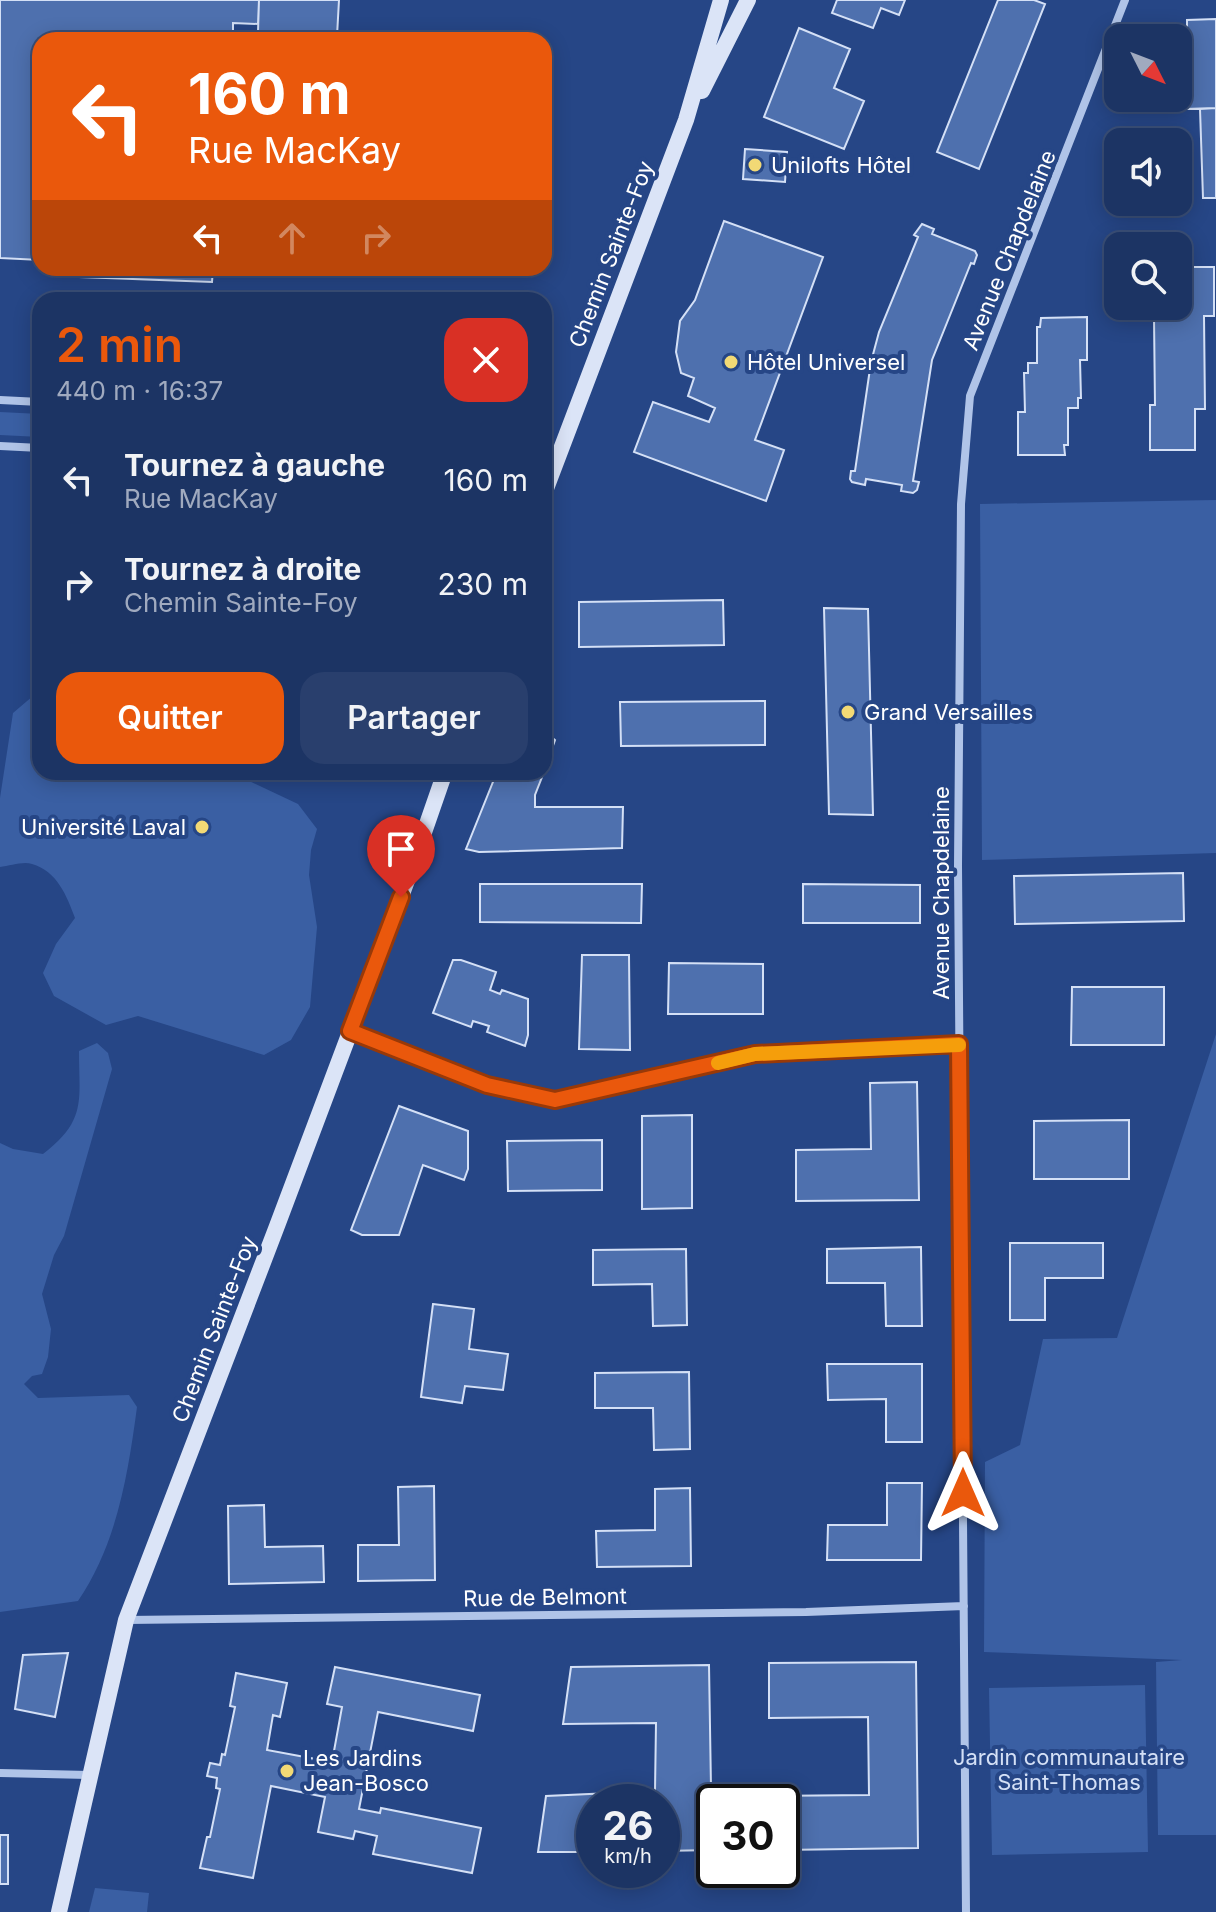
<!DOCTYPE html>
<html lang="fr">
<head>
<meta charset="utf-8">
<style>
  body { margin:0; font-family:Inter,sans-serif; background:#293f6d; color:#f1f3f6; height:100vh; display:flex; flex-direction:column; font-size:30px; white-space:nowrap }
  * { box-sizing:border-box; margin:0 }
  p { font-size:26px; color:#a0aabf }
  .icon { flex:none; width:44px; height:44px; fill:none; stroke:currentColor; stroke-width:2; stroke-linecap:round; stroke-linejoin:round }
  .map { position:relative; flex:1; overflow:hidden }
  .drawer { position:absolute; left:32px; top:292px; width:520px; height:488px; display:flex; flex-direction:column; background:#1c3464; border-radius:24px; box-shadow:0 4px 20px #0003,0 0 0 2px #3a4f78 }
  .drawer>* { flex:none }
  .guide { position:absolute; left:32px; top:32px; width:520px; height:244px; border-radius:24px; box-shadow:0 4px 20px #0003,0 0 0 2px #3a4f78; background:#ea580c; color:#fff; overflow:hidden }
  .needle { width:52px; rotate:132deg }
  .controls { position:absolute; left:1104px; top:24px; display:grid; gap:16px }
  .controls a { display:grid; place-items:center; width:88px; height:88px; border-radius:16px; background:#1c3464; box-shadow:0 4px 20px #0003,0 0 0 2px #3a4f78; font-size:40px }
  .speed { position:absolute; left:576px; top:1784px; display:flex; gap:16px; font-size:40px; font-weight:700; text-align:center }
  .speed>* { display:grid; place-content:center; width:104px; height:104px; border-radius:50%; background:#1c3464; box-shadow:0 4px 20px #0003,0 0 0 2px #3a4f78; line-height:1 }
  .speed small { font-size:20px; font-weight:400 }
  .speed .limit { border:4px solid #111; border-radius:12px; background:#fff; color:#111 }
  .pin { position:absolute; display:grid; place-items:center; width:68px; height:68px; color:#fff; margin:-82px -34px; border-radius:50% 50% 50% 0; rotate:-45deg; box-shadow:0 0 8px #0007 }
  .pin .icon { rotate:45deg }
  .me { position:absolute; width:88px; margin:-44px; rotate:0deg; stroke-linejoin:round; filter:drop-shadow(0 0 6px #0008) }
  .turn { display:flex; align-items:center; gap:28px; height:168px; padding:0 24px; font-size:36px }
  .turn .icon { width:104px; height:104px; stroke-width:2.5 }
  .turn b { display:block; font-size:56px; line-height:68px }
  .lanes { display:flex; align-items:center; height:76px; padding:0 24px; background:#0003; justify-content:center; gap:40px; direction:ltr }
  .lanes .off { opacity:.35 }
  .round { display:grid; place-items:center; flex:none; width:84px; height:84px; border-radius:24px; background:#293f6d }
  .headline { display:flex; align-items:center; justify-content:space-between; height:136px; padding:0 24px }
  h1 { font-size:48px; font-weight:600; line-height:60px; color:#ea580c }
  .primary-button { display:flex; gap:16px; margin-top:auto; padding:16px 24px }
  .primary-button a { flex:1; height:92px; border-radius:24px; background:#ea580c; color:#fff; font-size:32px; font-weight:600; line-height:92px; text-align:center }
  .primary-button a+a { background:#293f6d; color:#f1f3f6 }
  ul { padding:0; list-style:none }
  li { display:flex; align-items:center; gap:24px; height:104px; padding:0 24px }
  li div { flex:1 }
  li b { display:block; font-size:30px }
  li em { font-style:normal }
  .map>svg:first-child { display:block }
  .green { fill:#3a5fa3 }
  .building { fill:#4e70ae; stroke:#d4e0f6; stroke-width:2 }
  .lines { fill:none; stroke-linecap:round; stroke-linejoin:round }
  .minor { stroke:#b0c4e8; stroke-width:8 }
  .secondary { stroke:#dbe4f7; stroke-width:16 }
  .route-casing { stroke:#983908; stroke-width:20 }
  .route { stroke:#ea580c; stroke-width:14 }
  .slow { stroke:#f59e0b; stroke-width:14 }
  .poi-dot { fill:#f2d975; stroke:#264686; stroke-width:3 }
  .labels { text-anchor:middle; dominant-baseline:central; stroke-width:8; stroke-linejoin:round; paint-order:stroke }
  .poi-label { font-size:22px; fill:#fff; stroke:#264686; text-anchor:start }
  .street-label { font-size:22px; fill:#fff; stroke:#264686 }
  .park-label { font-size:22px; fill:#d4e0f6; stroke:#264686 }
</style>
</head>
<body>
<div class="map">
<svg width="1216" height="1912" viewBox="0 0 1216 1912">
  <rect width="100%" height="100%" fill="#264686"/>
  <!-- green -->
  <path class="green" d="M0 412 40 414V437L0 435Z
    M1216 500V853L982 860 980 504Z
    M40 690V772H243L247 780 298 804 317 829 311 850 309 875 317 927 310 1007 291 1040 264 1055 138 1016 106 1025 54 996 43 973 56 944 75 918C67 896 57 871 32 864 23 861 10 866 0 867V798L13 713Z
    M1216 1034V1835H1158L1156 1662 1182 1660 984 1652 985 1462 1020 1445 1043 1339 1117 1338Z
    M97 1043 108 1053 112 1069 64 1236 54 1255 42 1294 51 1329 48 1357 42 1374 32 1376 24 1384 38 1398 129 1395 137 1407C128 1474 117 1544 78 1601L0 1612V1143L13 1149 43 1154C87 1120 79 1101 79 1051Z
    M1145 1685 1148 1852 992 1855 989 1688Z
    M95 1888 149 1893 147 1912H89Z"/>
  <!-- building -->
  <path class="building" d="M0 0H259L258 24 233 23V32L251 33V40H40V260L0 258Z
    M259 0H339L337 36 258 32Z
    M837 0H905L899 15 881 8 873 28 832 13Z
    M998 0H1034L1045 4 979 169 937 152Z
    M1216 19V108L1185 109 1183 42H1187V20Z
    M799 28 850 49 834 88 864 101 844 149 764 117Z
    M1216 108V198H1203L1200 109Z
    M745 149 787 152 785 182 743 179Z
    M724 221 823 257 755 440 784 450 766 501 634 452 653 402 709 422 715 408 688 396 694 378 681 373 676 352 680 321 695 300Z
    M922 224 934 229 932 234 975 251 977 255 974 264 971 263 932 360 913 481 919 482 917 490 913 493 901 491 902 485 866 479 865 485 852 482 850 479 851 471H855L871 362 879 332 918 237 914 235Z
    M1178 267H1214V316H1204L1205 409H1195V450H1150V405H1155L1154 317 1163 314V306H1178Z
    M81 268H236L213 269 212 282 80 277Z
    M1087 317V360H1080L1081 398H1078V408H1068V445H1064L1065 455H1018V412H1025L1024 373H1028V363H1037V327H1040L1041 318Z
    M723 600 724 645 579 647V602Z
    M824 608 868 609 873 815 829 814Z
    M765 701V745L621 746 620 702Z
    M544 731 555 740 544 771Z
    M497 772H544L535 795V807H623L622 848 479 852 466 849Z
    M1183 873 1184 921 1015 924 1014 876Z
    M480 884H642L641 923 480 922Z
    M803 884 920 885V923H803Z
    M582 955H629L630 1050 579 1049Z
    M453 960H461L496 972 490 990 500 994 502 990 528 999V1035L525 1046 487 1032 489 1026 473 1021 471 1027 433 1013Z
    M669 963 763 964V1014H668Z
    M1072 987H1164V1045H1071Z
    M917 1082 919 1200 796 1201V1150L871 1149 870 1083Z
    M399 1106 468 1131V1169L464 1180 423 1165 399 1235H362L351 1230Z
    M692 1115V1208L642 1209V1116Z
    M1129 1120V1179H1034V1121Z
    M602 1140V1190L508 1191 507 1141Z
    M1010 1243H1103V1278H1045V1320H1010Z
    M921 1247 922 1326H886L885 1283H827V1249Z
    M686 1249 687 1325 653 1326 652 1284 593 1285V1250Z
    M433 1304 474 1309 469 1349 508 1354 503 1390 465 1386 462 1403 421 1397Z
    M827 1364H922V1442H886V1399L828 1400Z
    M689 1372 690 1449 654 1450 653 1408H595V1373Z
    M887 1483H922L921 1560H827L828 1525H887Z
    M434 1486 435 1580 358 1581V1545H399L398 1487Z
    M690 1488 691 1566 597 1567 596 1531 655 1530V1489Z
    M264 1505 265 1547 323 1546 324 1582 229 1584 228 1506Z
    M68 1653 55 1717 15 1709 23 1655Z
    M916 1662 918 1848 782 1850V1802H764V1796L869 1795 868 1717 769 1718V1663Z
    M709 1665 712 1850 662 1851V1802H594V1852H538L546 1796 655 1791 656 1723 563 1724 571 1667Z
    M335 1667 480 1695 473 1731 378 1712 359 1809 380 1813 381 1808 481 1828 472 1873 373 1854 377 1836 355 1831 353 1839 318 1832 325 1797 271 1786 253 1878 200 1868 207 1837H210L220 1789 216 1788 217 1778 207 1776 210 1763 220 1765 222 1754 225 1755 235 1707 230 1706 236 1673 287 1683 280 1717 273 1715 267 1750 332 1762 342 1707 327 1704Z
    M0 1835H8V1884H0Z"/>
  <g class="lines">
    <!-- minor -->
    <path class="minor" d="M0 400 40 402
      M0 446 40 448
      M351 1032 487 1085 555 1100 755 1054 959 1044
      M126 1620 806 1612 964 1606
      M0 1773 89 1775
      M966 1912 958 866 961 504 970 396 1125 0"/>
    <!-- secondary -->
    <path class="secondary" d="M702 91 748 0
      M544 494 686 120 721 0
      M59 1912 126 1620 277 1226 411 870 445 772"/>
  </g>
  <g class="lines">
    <!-- route casing -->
    <g class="route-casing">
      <path id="route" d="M401 897 350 1031 487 1085 555 1100 755 1054 959 1044 963 1493"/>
    </g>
    <!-- route -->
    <use href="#route" class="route"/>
    <!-- slow -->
    <path class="slow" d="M718 1063 755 1054 959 1045"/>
  </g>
  <!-- markers -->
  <g class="poi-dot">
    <circle cx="755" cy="165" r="8"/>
    <circle cx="731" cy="362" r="8"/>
    <circle cx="848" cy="712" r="8"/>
    <circle cx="202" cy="827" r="8"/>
    <circle cx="287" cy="1771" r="8"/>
  </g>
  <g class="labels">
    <!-- poi labels -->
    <g class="poi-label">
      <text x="771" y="165">Unilofts Hôtel</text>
      <text x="747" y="362">Hôtel Universel</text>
      <text x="864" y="712">Grand Versailles</text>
      <text x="186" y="827" text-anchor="end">Université Laval</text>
      <text x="303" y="1758">Les Jardins<tspan x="303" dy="25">Jean-Bosco</tspan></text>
    </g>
    <!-- street labels -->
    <g class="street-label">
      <text transform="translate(1009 250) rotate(-68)">Avenue Chapdelaine</text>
      <text transform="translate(611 254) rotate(-69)">Chemin Sainte-Foy</text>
      <text transform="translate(941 893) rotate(-90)">Avenue Chapdelaine</text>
      <text transform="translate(214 1329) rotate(-69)">Chemin Sainte-Foy</text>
      <text transform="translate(545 1597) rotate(-1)">Rue de Belmont</text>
    </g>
    <!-- park labels -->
    <g class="park-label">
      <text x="1069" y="1757">Jardin communautaire<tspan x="1069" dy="25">Saint-Thomas</tspan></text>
    </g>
  </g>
</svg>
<div class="controls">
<a><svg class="needle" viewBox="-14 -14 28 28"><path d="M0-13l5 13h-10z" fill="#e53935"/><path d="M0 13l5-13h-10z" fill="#a0aabf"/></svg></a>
<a><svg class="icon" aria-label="sound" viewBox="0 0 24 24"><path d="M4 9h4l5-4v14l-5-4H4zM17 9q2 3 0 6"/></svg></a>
<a><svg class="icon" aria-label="search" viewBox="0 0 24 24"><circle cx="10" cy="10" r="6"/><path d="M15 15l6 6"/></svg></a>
</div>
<div class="speed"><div>26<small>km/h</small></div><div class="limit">30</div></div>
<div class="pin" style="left:401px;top:897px;background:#d93025"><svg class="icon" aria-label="arrive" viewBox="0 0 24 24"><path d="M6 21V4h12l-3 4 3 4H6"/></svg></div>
<svg class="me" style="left:963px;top:1493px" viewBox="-20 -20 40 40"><path d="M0-17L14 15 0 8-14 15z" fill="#ea580c" stroke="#fff" stroke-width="4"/></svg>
<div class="guide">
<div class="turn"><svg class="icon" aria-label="left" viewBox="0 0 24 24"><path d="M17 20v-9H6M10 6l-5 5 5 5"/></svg><div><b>160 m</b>Rue MacKay</div></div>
<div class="lanes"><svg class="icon" aria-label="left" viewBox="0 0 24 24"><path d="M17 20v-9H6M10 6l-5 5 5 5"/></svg><svg class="icon off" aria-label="ahead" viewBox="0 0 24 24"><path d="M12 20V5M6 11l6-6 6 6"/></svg><svg class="icon off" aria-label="right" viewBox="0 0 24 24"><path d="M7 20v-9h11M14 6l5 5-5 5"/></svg></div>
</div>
<section class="drawer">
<div class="headline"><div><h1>2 min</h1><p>440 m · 16:37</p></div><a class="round" style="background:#d93025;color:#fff"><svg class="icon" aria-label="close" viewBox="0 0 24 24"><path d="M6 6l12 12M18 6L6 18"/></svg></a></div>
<ul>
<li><svg class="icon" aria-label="left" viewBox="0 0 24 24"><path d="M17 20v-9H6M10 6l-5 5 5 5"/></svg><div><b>Tournez à gauche</b><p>Rue MacKay</p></div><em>160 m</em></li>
<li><svg class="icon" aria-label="right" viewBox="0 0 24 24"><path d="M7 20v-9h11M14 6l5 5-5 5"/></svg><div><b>Tournez à droite</b><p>Chemin Sainte-Foy</p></div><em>230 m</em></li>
</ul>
<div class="primary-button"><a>Quitter</a><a>Partager</a></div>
</section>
</div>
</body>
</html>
